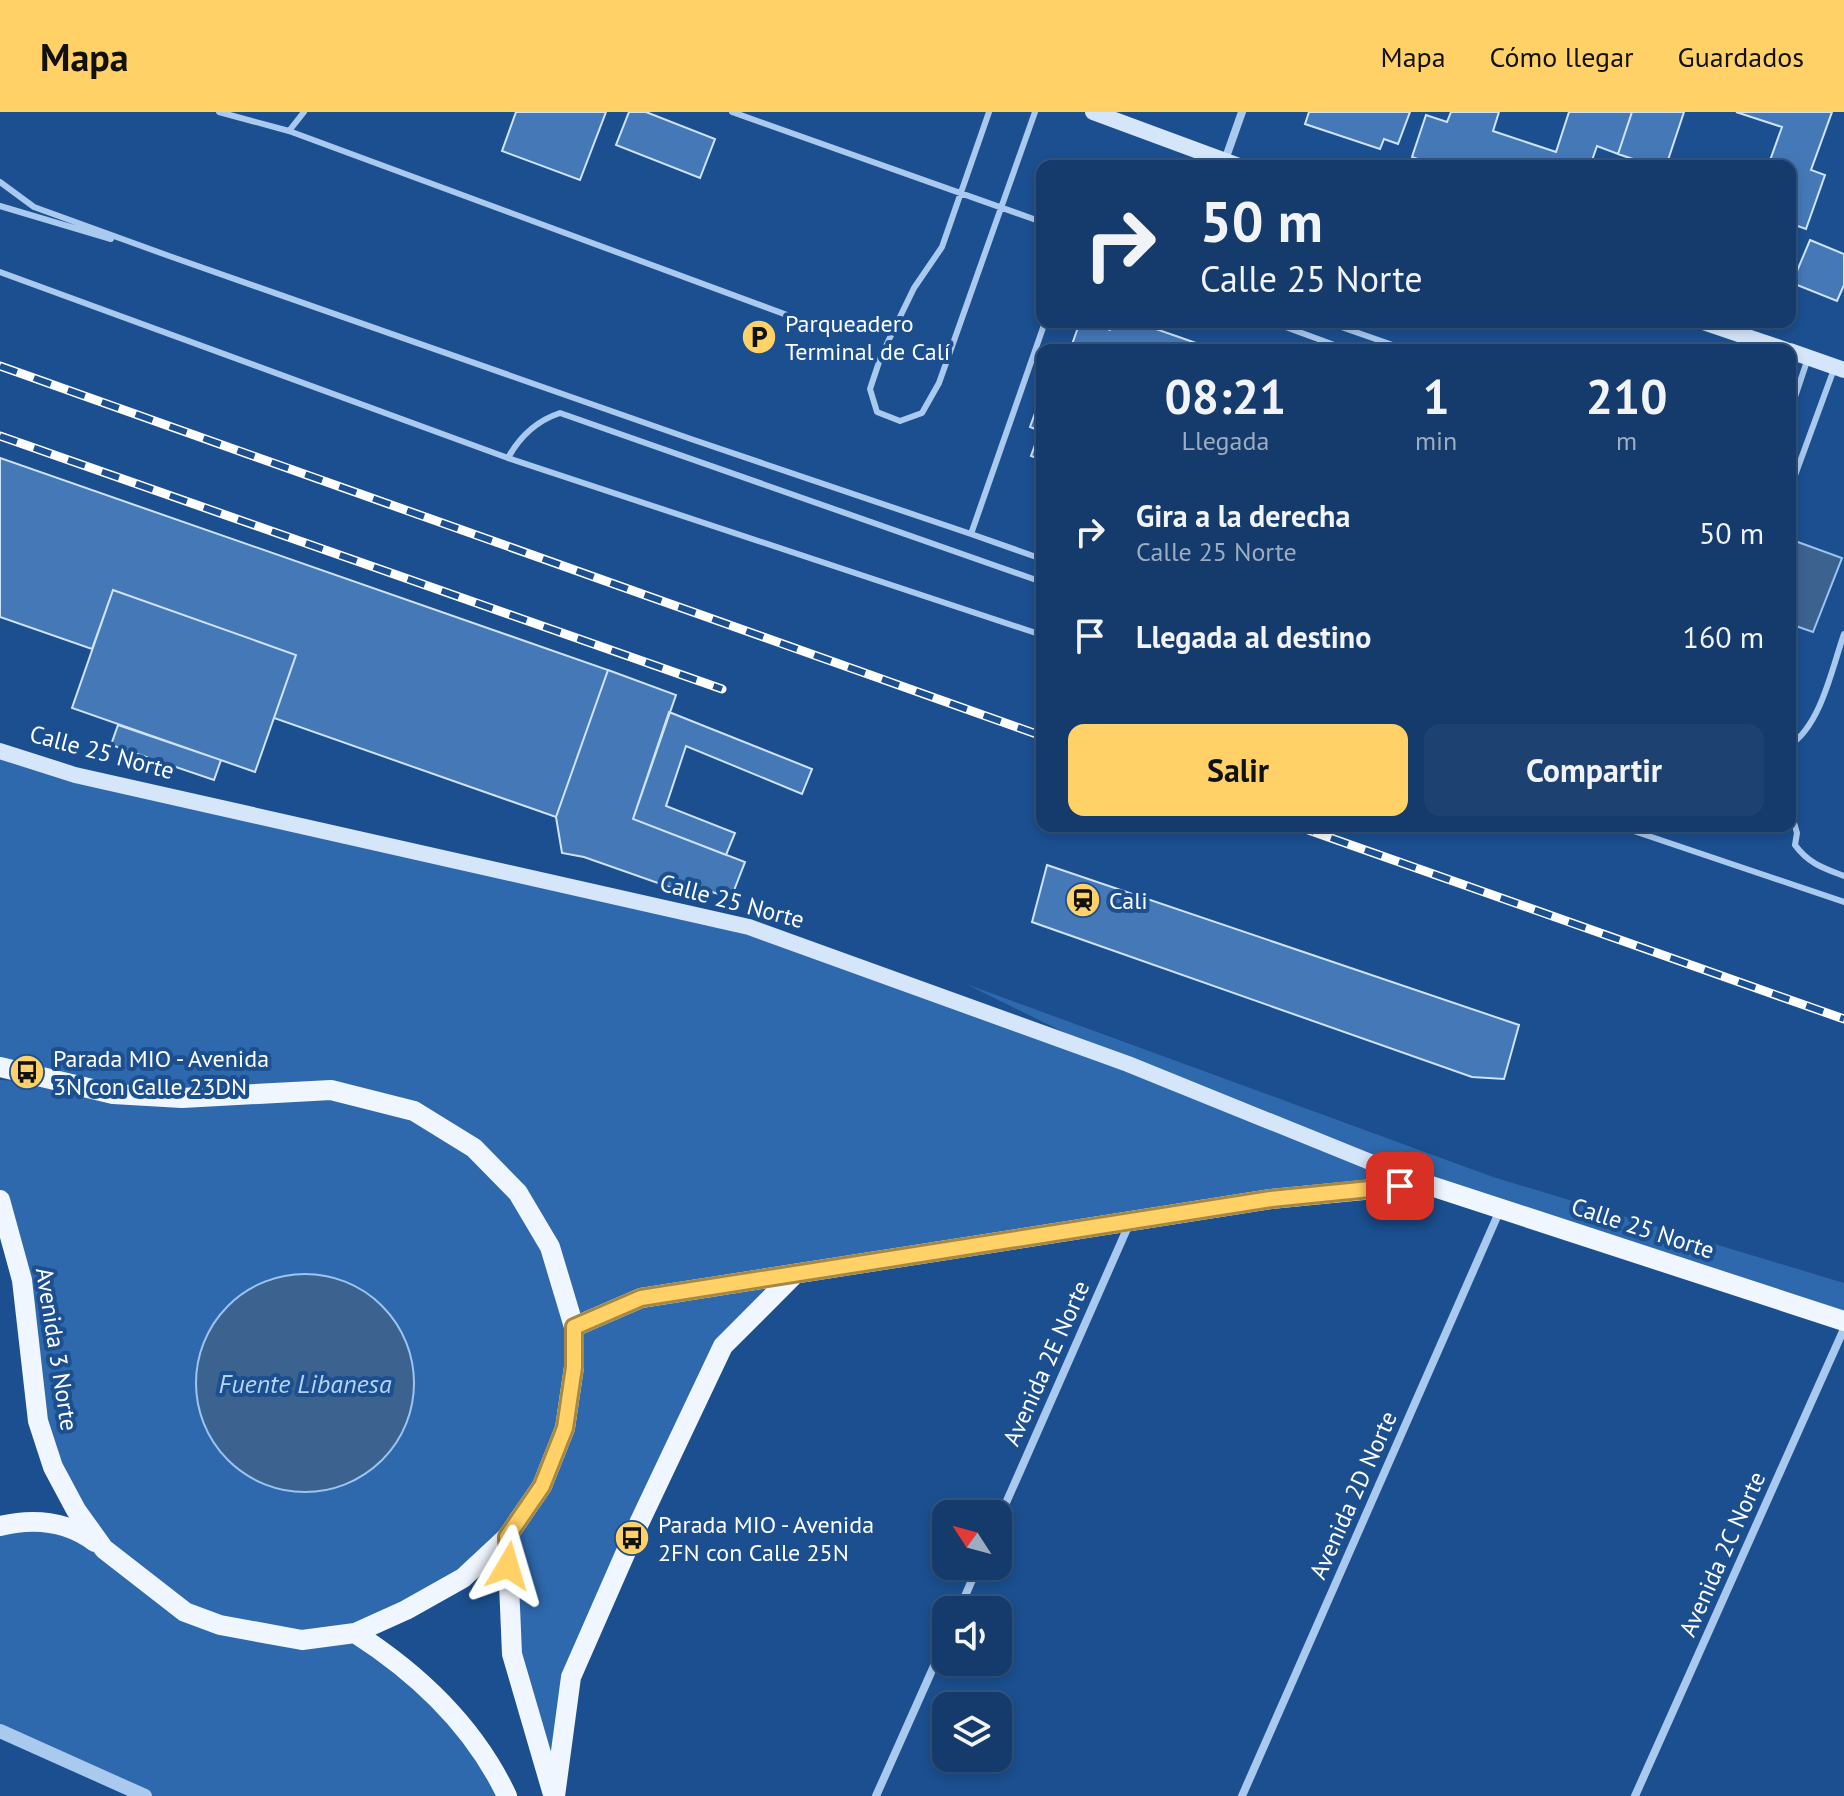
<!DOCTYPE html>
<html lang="es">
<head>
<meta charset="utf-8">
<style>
  body { margin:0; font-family:"PT Sans",sans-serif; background:#1d4271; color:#f1f3f6; height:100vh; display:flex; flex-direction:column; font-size:30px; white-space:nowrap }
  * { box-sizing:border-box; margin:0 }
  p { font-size:26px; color:#9dadc1 }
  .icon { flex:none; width:44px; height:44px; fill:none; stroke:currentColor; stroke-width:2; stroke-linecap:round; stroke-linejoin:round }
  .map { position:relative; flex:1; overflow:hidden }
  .sheet { position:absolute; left:1036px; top:232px; width:760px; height:488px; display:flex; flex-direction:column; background:#143b6b; border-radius:16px; box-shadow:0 4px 12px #0003,0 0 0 2px #33557e }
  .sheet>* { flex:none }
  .hud { position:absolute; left:1036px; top:48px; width:760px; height:168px; border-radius:16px; box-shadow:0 4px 12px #0003,0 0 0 2px #33557e; background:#143b6b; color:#f1f3f6; overflow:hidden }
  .needle { width:52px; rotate:306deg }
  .tools { position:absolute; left:932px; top:1388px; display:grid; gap:16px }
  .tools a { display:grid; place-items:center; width:80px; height:80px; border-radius:16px; background:#143b6b; box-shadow:0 4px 12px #0003,0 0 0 2px #33557e; font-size:40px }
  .pin { position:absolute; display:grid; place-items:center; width:68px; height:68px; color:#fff; margin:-34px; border-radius:16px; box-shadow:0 4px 12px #0006 }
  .me { position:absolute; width:88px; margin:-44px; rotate:7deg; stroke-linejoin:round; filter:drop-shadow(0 0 6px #0008) }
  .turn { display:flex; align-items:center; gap:28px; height:168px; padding:0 32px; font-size:36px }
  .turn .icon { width:104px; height:104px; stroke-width:2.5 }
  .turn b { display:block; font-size:56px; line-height:68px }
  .eta { display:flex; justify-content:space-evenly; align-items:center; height:136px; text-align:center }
  .eta b { font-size:48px; font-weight:700; line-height:56px }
  .cta { display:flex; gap:16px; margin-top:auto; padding:16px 32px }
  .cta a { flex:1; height:92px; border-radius:16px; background:#ffd166; color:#111; font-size:32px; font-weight:700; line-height:92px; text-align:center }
  .cta a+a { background:#1d4271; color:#f1f3f6 }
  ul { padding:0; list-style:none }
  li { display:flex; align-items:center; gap:24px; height:104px; padding:0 32px }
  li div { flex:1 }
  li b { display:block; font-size:30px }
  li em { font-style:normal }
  header { display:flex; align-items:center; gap:48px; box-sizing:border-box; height:112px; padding:0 40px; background:#ffd166; color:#111 }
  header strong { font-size:38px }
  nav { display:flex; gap:44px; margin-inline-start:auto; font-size:28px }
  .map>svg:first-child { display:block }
  .green { fill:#2e69ad }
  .water { fill:#3c6290; stroke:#9cc4f0; stroke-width:2 }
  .building { fill:#4478b7; stroke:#cfe3fa; stroke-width:2 }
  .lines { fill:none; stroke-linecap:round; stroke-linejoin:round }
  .service { stroke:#a9c9ee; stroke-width:6 }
  .minor { stroke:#a9c9ee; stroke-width:8 }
  .tertiary { stroke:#a9c9ee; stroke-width:14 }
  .secondary { stroke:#d6e6fa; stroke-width:16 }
  .primary { stroke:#f0f6ff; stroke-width:20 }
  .rail-casing { stroke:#fff; stroke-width:9 }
  .rail { stroke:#1b4f8f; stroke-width:6; stroke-dasharray:18; stroke-linecap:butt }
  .route-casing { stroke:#a68842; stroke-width:20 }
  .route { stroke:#ffd166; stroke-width:14 }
  .labels { text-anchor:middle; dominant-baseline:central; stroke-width:8; stroke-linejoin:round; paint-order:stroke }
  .poi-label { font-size:24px; fill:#fff; stroke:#1b4f8f; text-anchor:start }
  .street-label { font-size:24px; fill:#fff; stroke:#1b4f8f }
  .water-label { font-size:26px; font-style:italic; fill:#b5d3f5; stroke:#1b4f8f }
</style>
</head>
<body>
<header>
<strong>Mapa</strong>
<nav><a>Mapa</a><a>Cómo llegar</a><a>Guardados</a></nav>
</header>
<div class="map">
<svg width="1844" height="1684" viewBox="0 0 1844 1684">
  <rect width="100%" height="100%" fill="#1b4f8f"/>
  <!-- green -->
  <path class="green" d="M0 639 749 815 1118 947 966 872 1493 1065 1844 1171V1209L1425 1072 793 1164 723 1234 571 1565 555 1684 512 1542 507 1426 483 1450 356 1521 416 1564 507 1684H145L0 1619V1414L89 1426 53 1356 0 1088V968L55 971 0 955Z"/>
  <!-- water -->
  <path class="water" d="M1795 429 1842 446 1813 520 1790 512V442Z
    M196 1271a109 109 0 1 1 218 0a109 109 0 1 1-218 0Z"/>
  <!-- building -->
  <path class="building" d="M516 0H606L580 68 502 39Z
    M629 0H646L715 27 700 66 616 33Z
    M1309 0H1410L1398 32 1384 27 1380 37 1305 12Z
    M1451 0H1499L1493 19 1556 40 1569 0H1632L1618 42 1597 34 1590 54H1438L1412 45 1426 3 1447 10Z
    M1632 0H1684L1666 54H1634L1636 48 1618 42Z
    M1736 0H1832L1811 58 1825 63 1806 117 1795 113 1790 128V54H1768L1782 15Z
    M1810 128 1844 142V173L1837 189 1792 171Z
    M1080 210H1089L1110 218 1113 210H1136L1216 238H1070Z
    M1042 282V348L1031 344 1040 319 1030 315Z
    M0 346 608 558 556 705 274 606 296 543 113 478 92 537 0 505Z
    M113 478 296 543 255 660 72 596Z
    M608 558 676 583 633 707 745 750 731 786 712 780 709 789 584 745 562 741 556 705Z
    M669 600 812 657 802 682 686 634 666 694 735 721 726 743 633 707Z
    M118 613 221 648 214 668 111 633Z
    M1047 753 1519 913 1504 967 1472 965 1032 810Z"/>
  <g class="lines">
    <!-- service -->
    <path class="service" d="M219 0 289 19 833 220
      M732 0 1042 110
      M989 0 942 135 914 176 881 244 870 277 877 300 900 309 922 301 939 271 1035 0
      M289 19 304 0
      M0 70 34 95 172 145 691 327 971 422
      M0 94 111 127
      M0 160 508 346 1042 523
      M1272 210 1348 238
      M1327 210 1407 238
      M1790 300 1808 246
      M508 346C520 324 536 309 560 301L1042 470
      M1790 377 1834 257
      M1042 447 971 422 1045 210
      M1790 633C1821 613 1832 556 1844 522
      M1790 697 1797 721 1795 733C1808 751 1823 756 1844 764
      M1619 714 1844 790"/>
    <!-- minor -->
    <path class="minor" d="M1225 48 1242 0
      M998 1409 1130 1110
      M959 1498 978 1454
      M876 1684 946 1527
      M1242 1684 1500 1098
      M1635 1684 1844 1217"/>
    <!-- tertiary -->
    <path class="tertiary" d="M0 1619 145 1684"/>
    <!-- secondary -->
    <path class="secondary" d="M1093 0 1239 54
      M1703 210 1786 238
      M1790 239 1844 258
      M0 639 75 663 749 815 1128 952 1422 1071"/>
    <!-- primary -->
    <path class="primary" d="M0 955 113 982 182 986 331 978 414 999 474 1036 518 1081 550 1135 574 1215V1255L565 1316 542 1374 507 1425 463 1466 406 1498 355 1521 302 1528 220 1513 185 1500 104 1437 76 1398 53 1355 38 1309 22 1168 0 1088
      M574 1215 641 1186 1271 1087 1425 1072 1844 1209
      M0 1414C33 1406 67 1409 95 1430
      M507 1425 512 1542 552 1679
      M355 1521C419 1562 474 1614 507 1684
      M555 1684 571 1565 632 1426 723 1234 793 1164"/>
    <!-- rail casing -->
    <g class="rail-casing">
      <path id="rail" d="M0 254 1042 624
        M0 324 722 577
        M1297 714 1844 907"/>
    </g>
    <!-- rail -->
    <use href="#rail" class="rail"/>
  </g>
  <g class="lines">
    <!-- route casing -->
    <g class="route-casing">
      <path id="route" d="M508 1454 507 1425 542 1374 565 1316 574 1255V1215L641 1186 1271 1087 1400 1074"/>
    </g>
    <!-- route -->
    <use href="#route" class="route"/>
  </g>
  <!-- icons -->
  <defs>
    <g id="parking-disc" transform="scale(1.8)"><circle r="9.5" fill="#ffd166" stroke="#1b4f8f"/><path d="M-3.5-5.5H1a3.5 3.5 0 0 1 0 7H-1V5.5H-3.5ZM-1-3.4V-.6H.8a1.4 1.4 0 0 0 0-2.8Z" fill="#111"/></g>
    <g id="station-disc" transform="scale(1.8)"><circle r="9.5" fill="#ffd166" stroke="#1b4f8f"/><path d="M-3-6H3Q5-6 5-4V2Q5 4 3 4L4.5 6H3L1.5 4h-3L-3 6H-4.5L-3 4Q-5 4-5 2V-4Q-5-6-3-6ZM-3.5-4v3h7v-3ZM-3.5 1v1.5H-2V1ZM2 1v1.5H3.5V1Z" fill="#111"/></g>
    <g id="bus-disc" transform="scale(1.8)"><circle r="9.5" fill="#ffd166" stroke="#1b4f8f"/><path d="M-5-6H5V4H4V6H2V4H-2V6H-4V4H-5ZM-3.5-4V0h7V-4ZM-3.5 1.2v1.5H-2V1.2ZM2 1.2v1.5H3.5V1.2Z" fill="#111"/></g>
  </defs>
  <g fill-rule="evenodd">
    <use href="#parking-disc" x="759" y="225"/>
    <use href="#station-disc" x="1083" y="788"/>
    <use href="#bus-disc" x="27" y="960"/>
    <use href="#bus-disc" x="632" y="1426"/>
  </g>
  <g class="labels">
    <!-- poi labels -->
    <g class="poi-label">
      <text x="785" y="211">Parqueadero<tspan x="785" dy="28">Terminal de Calí</tspan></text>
      <text x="1109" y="788">Cali</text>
      <text x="53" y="946">Parada MIO - Avenida<tspan x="53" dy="28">3N con Calle 23DN</tspan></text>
      <text x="658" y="1412">Parada MIO - Avenida<tspan x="658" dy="28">2FN con Calle 25N</tspan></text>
    </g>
    <!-- street labels -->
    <g class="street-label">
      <text transform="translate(102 640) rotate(15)">Calle 25 Norte</text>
      <text transform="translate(732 789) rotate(15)">Calle 25 Norte</text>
      <text transform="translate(1643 1116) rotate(18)">Calle 25 Norte</text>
      <text transform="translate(57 1237) rotate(81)">Avenida 3 Norte</text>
      <text transform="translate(1046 1251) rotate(-66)">Avenida 2E Norte</text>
      <text transform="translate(1353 1383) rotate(-66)">Avenida 2D Norte</text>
      <text transform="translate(1722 1442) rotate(-66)">Avenida 2C Norte</text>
    </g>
    <!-- water labels -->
    <g class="water-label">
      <text x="305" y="1271">Fuente Libanesa</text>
    </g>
  </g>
</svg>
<div class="tools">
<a><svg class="needle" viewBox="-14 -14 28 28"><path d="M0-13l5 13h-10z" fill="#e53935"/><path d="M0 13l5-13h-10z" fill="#9dadc1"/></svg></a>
<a><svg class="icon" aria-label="sound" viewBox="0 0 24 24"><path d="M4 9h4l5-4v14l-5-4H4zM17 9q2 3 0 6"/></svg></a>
<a><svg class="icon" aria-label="layers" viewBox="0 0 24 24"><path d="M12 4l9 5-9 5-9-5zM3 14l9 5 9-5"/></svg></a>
</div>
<div class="pin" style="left:1400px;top:1074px;background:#d93025"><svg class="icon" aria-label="arrive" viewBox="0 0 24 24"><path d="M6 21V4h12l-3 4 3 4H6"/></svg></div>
<svg class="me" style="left:508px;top:1454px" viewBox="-20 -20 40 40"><path d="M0-17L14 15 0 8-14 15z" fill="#ffd166" stroke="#fff" stroke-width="4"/></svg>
<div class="hud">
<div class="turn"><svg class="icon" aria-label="right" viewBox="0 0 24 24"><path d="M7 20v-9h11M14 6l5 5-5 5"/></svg><div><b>50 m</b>Calle 25 Norte</div></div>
</div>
<section class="sheet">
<div class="eta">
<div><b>08:21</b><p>Llegada</p></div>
<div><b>1</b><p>min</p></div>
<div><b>210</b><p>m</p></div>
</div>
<ul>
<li><svg class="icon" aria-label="right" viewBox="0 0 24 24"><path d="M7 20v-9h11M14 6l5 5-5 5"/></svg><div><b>Gira a la derecha</b><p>Calle 25 Norte</p></div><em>50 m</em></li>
<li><svg class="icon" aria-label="arrive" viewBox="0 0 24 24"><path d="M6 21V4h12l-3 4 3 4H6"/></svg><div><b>Llegada al destino</b></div><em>160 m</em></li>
</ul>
<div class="cta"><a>Salir</a><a>Compartir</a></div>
</section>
</div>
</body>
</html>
